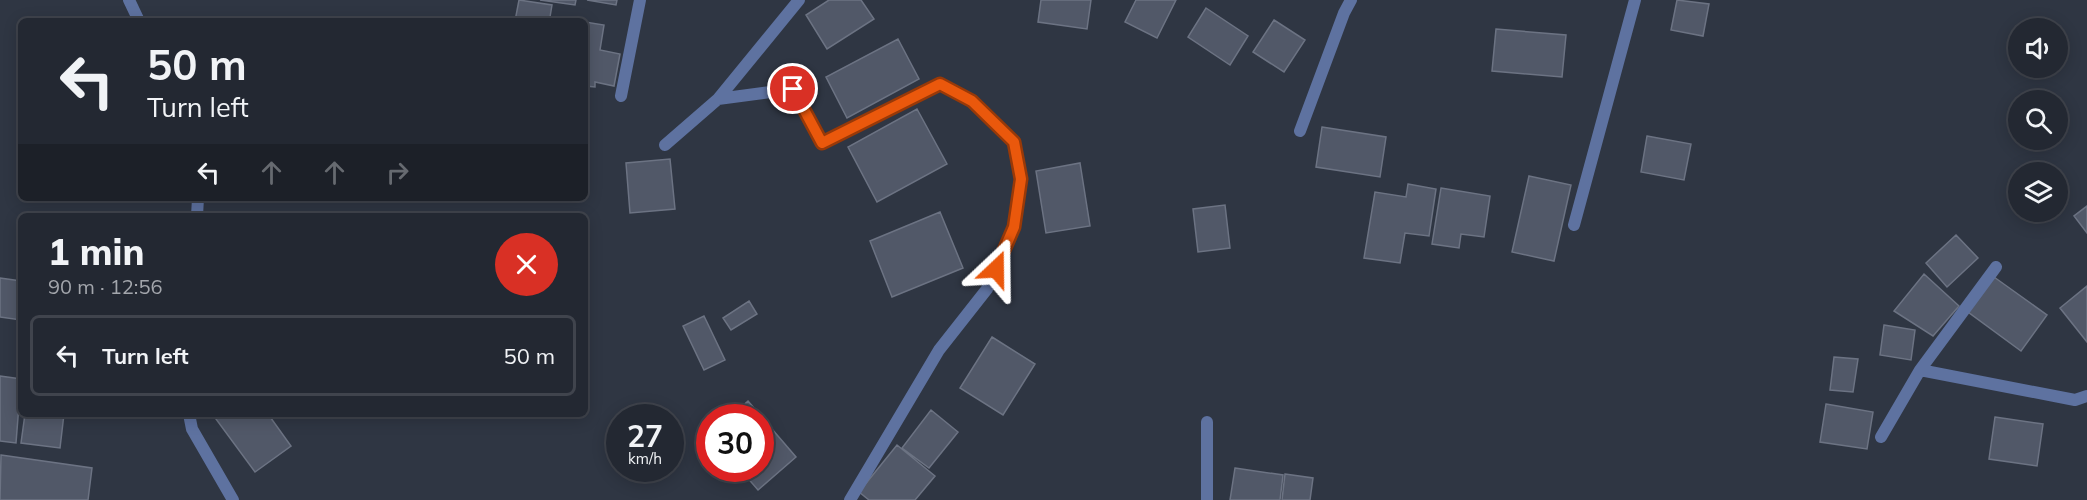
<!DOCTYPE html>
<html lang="en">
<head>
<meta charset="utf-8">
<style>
  body { margin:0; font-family:Mulish,sans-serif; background:#2f343e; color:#f1f3f6; height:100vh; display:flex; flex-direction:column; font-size:22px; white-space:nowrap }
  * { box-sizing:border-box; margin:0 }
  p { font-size:20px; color:#a3a6ac }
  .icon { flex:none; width:33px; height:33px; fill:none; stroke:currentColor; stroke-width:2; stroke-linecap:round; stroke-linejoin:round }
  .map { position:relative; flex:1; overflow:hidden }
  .drawer { position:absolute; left:18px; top:213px; width:570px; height:204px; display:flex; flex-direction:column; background:#232832; border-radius:9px; box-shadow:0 3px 15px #0003,0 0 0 2px #40444d }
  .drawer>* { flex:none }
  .guide { position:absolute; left:18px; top:18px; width:570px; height:183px; border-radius:9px; box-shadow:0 3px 15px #0003,0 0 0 2px #40444d; background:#232832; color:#f1f3f6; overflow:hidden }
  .tools { position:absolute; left:2008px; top:18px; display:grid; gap:12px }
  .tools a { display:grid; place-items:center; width:60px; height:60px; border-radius:50%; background:#232832; box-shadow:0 3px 15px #0003,0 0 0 2px #40444d; font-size:30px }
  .speed { position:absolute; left:606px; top:404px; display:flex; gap:12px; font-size:30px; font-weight:700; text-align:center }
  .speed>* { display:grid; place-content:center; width:78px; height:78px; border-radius:50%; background:#232832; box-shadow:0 3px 15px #0003,0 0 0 2px #40444d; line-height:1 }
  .speed small { font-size:15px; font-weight:400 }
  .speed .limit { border:9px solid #d22; background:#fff; color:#111 }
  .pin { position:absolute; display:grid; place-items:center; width:51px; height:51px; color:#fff; margin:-26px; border:3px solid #fff; border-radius:50%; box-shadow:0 2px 6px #0007 }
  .me { position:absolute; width:66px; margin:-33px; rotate:23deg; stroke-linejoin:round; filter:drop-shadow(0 0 4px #0008) }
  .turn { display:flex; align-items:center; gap:21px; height:126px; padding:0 30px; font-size:27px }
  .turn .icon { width:78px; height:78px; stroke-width:2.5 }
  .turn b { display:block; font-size:42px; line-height:51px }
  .lanes { display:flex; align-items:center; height:57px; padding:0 30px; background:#0003; justify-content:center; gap:30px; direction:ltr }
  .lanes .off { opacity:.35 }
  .round { display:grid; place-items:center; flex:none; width:63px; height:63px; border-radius:32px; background:#2f343e }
  .headline { display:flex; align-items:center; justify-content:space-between; height:102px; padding:0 30px }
  h1 { font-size:36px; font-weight:800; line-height:45px }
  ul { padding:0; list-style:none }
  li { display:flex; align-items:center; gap:18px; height:81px; margin:0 12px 9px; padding:0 18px; border:3px solid #40444d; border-radius:9px }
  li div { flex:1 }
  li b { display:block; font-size:22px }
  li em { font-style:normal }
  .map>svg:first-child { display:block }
  .building { fill:#515868; stroke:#6c7383; stroke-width:1.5 }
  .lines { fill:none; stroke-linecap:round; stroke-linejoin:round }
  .minor { stroke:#5e72a0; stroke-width:12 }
  .tertiary { stroke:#5e72a0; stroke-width:12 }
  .route-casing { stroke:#983908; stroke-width:15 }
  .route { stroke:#ea580c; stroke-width:10 }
</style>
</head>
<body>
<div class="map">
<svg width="2087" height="500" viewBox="0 0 2087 500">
  <rect width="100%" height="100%" fill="#2f3643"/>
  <!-- building -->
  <path class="building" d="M519 0 552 5 550 17 577 21H515Z
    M540 0H576L575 5Z
    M587 0H617L616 5Z
    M829 0H861L874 19 827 49 806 15Z
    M1041 0H1091L1087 29 1038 22Z
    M1136 0H1176L1157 38 1125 22Z
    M1677 0 1709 4 1703 36 1671 30Z
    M1206 8 1248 36 1230 65 1188 37Z
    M1274 20 1305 40 1284 72 1253 52Z
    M585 22 604 25 600 50 620 54 614 86 595 82V87L585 86Z
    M1496 29 1566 35 1562 77 1492 71Z
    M898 39 919 79 847 118 826 77Z
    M917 109 947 164 877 202 848 147Z
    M1322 127 1386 137 1380 177 1316 167Z
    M1647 136 1691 144 1684 180 1641 172Z
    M670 159 675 209 630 213 626 163Z
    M1080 163 1090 226 1046 233 1036 171Z
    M1529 176 1571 185 1554 261 1512 252Z
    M1408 184 1436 189 1429 236 1405 233 1400 263 1364 258 1375 192 1406 197Z
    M1441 188 1490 196 1484 237 1461 234 1459 248 1432 244Z
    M1225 205 1230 248 1198 252 1193 209Z
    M2087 206V233L2074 216Z
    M940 212 963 268 892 297 870 241Z
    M1956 235 1978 258 1947 287 1926 263Z
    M1924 274 1959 306 1933 336 1894 311Z
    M1994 277 2047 315 2021 351 1968 312Z
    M0 278 21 281V320L0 317Z
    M2087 286V342L2060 308Z
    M749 301 757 314 731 330 723 318Z
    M704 316 725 360 704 370 683 326Z
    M1884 325 1915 330 1911 360 1880 355Z
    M992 337 1035 364 1003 415 960 388Z
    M1834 357 1858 359 1853 392 1830 390Z
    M0 376 21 379 16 443 0 441Z
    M748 401 796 457 758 490 739 468H760V417H730Z
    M1826 404 1873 412 1867 449 1820 442Z
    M931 410 958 432 929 468 902 448Z
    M25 414H64L60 448 21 443Z
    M268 414 291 446 255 472 213 415Z
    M1995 417 2043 424 2037 466 1989 459Z
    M897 445 935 476 915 500H869L859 492Z
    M1 455 92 468 88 500H0Z
    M1235 468 1283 475 1280 500H1230Z
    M1285 474 1313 478 1310 500H1282Z"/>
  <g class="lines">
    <!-- minor -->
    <path class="minor" d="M621 96 640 0
      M718 99 793 89 822 143 940 84 972 101 1014 142 1021 179 1014 227 987 289 939 350 850 500
      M1300 131 1344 13 1351 0
      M665 145 718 99 799 0
      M1574 225 1635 0
      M1920 370 2075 400 2087 396
      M1881 437 1920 370 1996 267
      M1207 500V422"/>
    <!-- tertiary -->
    <path class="tertiary" d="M129 0 139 21
      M197 216 198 198
      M189 414 192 429 233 500"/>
  </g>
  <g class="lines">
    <!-- route casing -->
    <g class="route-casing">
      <path id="route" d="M793 89 822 143 940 84 972 101 1014 142 1021 179 1014 227 996 269"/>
    </g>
    <!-- route -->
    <use href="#route" class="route"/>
  </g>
</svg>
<div class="tools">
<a><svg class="icon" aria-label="sound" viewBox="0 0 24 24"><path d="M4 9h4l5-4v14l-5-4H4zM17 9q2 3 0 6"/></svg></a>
<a><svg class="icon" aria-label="search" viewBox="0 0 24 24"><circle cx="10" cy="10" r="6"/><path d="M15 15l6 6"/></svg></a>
<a><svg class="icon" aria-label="layers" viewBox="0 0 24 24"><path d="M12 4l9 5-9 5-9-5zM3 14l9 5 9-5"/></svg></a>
</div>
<div class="speed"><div>27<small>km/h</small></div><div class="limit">30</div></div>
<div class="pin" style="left:793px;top:89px;background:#d93025"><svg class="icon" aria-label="arrive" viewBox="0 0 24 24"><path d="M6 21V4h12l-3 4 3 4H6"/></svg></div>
<svg class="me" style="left:996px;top:269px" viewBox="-20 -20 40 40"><path d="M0-17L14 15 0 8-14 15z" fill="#ea580c" stroke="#fff" stroke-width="4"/></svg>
<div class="guide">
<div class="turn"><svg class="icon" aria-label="left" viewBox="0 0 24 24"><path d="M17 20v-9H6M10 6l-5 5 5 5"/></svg><div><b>50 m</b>Turn left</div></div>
<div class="lanes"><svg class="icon" aria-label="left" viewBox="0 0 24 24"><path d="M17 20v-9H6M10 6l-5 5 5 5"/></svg><svg class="icon off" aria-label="ahead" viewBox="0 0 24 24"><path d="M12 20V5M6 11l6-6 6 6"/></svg><svg class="icon off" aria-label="ahead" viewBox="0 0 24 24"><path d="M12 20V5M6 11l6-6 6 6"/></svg><svg class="icon off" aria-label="right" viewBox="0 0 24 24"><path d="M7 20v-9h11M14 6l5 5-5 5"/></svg></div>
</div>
<section class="drawer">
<div class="headline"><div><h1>1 min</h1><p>90 m · 12:56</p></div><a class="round" style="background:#d93025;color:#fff"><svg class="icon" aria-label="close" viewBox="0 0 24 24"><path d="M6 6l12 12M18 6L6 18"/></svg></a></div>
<ul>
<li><svg class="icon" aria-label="left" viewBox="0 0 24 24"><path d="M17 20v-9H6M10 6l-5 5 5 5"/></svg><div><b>Turn left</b></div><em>50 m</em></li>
</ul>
</section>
</div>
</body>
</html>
